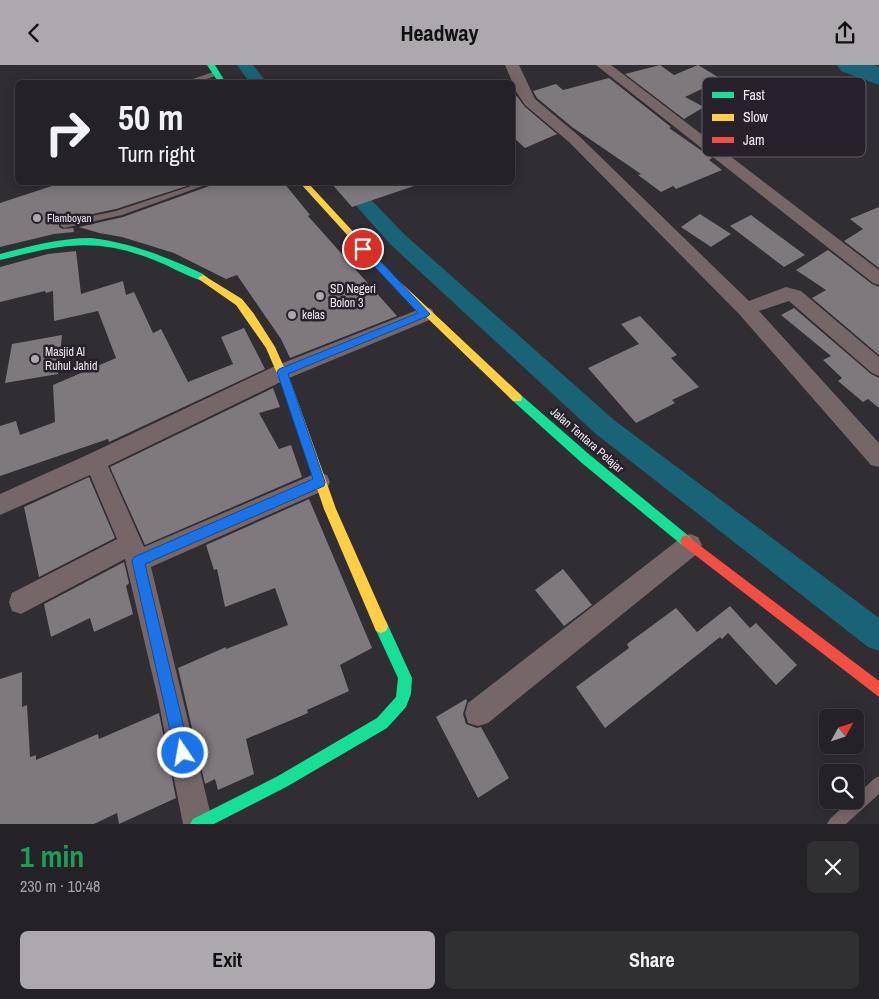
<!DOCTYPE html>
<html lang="en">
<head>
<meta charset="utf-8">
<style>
  body { margin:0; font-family:"Archivo Narrow",sans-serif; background:#302f32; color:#f1f3f6; height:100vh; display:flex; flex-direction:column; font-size:19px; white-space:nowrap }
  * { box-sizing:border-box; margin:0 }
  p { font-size:16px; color:#a3a4a7 }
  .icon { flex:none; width:28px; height:28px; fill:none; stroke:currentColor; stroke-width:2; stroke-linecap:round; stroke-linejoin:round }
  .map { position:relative; height:759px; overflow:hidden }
  .sheet { display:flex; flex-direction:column; background:#242226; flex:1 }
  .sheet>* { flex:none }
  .top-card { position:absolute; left:15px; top:15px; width:500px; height:105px; border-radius:8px; box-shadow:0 2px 12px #0003,0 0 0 1px #413f43; background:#242226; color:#f1f3f6; overflow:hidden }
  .needle { width:32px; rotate:50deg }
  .buttons { position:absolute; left:819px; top:644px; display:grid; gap:10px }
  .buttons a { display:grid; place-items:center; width:45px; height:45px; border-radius:8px; background:#242226; box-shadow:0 2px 12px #0003,0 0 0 1px #413f43; font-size:25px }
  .pin { position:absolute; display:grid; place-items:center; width:42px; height:42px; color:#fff; margin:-21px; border:2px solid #fff; border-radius:50%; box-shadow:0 1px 5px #0007 }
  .me { position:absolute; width:55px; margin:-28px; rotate:348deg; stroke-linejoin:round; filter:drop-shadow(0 0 4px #0008) }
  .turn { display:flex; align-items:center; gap:18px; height:105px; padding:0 20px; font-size:22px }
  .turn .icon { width:65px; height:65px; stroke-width:2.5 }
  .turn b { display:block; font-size:35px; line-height:42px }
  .round { display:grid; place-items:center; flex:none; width:52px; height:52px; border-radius:8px; background:#302f32 }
  .summary { display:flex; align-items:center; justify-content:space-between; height:85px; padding:0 20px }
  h1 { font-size:30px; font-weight:800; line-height:38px; color:#1e9e55 }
  .button { display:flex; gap:10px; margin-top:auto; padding:10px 20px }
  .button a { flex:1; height:58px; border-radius:8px; background:#aca8ae; color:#111; font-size:20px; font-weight:800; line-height:58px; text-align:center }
  .button a+a { background:#302f32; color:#f1f3f6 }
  header { display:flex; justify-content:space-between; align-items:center; height:65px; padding:0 20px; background:#aca8ae; color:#111; font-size:22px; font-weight:800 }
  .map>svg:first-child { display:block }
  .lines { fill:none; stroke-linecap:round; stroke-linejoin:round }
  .canal { fill:#186375; fill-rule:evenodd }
  .river { fill:#186375; fill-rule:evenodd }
  .building { fill:#7e797d }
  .lane { fill:#756668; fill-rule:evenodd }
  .street { fill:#756668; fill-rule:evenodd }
  .fast { fill:#16e098; fill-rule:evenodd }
  .slow { fill:#ffcf43; fill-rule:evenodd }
  .jam { fill:#f24e42; fill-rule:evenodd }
  .route { fill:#1a73e8; stroke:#114b97 }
  .poi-dot { fill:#aca8ae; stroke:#27212b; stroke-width:2 }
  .labels { text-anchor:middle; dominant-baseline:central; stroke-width:5; stroke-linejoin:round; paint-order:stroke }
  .far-poi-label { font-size:11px; fill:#eeeaf0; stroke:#27212b; text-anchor:start }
  .poi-label { font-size:12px; fill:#eeeaf0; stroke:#27212b; text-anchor:start }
  .street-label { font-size:12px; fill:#eeeaf0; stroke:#27212b }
  .key { fill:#27212b; stroke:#635d66; stroke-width:1 }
  .key-label { font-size:14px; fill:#eeeaf0 }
</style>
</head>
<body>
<header><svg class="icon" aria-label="back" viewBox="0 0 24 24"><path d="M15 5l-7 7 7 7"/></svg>Headway<svg class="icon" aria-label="share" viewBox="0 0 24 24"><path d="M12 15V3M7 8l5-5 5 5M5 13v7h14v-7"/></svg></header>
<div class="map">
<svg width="879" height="759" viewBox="0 0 879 759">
  <rect width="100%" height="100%" fill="#302d33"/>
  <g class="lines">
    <!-- canal -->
    <path class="canal" d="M237 0H253L267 18H250Z
      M336 118H355L404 169 614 355 879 553V586L868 582 596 369 390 179Z"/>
    <!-- river -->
    <path class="river" d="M837 0H874L879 2V20L841 6Z"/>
  </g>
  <!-- building -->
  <path class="building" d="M660 0 674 10 698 0 718 12 702 18 708 21 685 32 704 42 684 54 625 9Z
    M609 13 671 62 669 63 712 93 709 95 722 105 676 124 673 121 661 127 638 110 641 109 572 62 537 33 533 26 556 19 563 25Z
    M517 31 524 41 557 69 525 83 512 71V33Z
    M61 118H196L116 144 64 155 59 158V162L63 164 73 163 74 167 54 169 0 182V138Z
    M213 118H284L310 150 308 151 397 251 290 293 281 274 237 210 226 214 174 188 122 172 99 168 79 162 123 152 212 120Z
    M331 118H414V121L352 142Z
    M879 142V203L844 176 863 164 850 154Z
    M700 149 731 169 711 182 681 162Z
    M751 150 805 190 784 202 730 161Z
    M828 185 872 219 879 222V290L812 233 826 225 796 205Z
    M76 186 81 229 123 216 126 230 134 227 153 268 161 264 188 317 233 299 221 272 244 263 265 304 109 377 108 374 0 411V361L16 356 20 370 55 357 53 320 116 293 98 246 54 256 53 226 46 228 45 226 0 237V202L48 189Z
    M794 243 871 309 879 313V343L868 334 863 337 838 316 842 313 823 295 831 291 781 250Z
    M640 251 677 290 671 293 699 322 672 335 675 338 636 358 588 303 639 279 621 259Z
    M62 270 58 309 5 318 12 279Z
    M273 323 280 342 259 348 279 384 291 380 302 412 145 480 110 402Z
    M89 412 115 473 39 512 24 442Z
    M309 434 372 583 340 600 349 626 307 645 308 648 246 674 254 709 218 725 215 714 205 719 178 603 226 582V584L288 560 275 523 225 542 217 504 214 505 206 480Z
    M124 497 129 518 126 521 133 549 94 567 90 553 51 572 44 539Z
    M563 504 592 540 564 561 535 525Z
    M730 541 750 563 756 558 797 600 776 620 728 568 722 574 720 572 605 663 576 622 629 583 627 579 676 543 697 567Z
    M22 607V642L27 640 30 692 36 690V695L98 669 99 674 159 648 176 733 119 759 117 748 94 759H0V614Z
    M466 634 467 636 463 649 466 659 477 663 481 662 509 713 478 733 436 652Z"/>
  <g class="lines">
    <!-- lane -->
    <path class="lane" d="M216 6H219V10L193 18H181Z
      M200 118H211L122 150 64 163 60 160 64 157 116 146Z
      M879 711V729L846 759H827L830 754 850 735H855V731L874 714Z"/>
    <!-- street -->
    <path class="street" d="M505 0H519L535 34 579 71 749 236 786 222 801 226 879 292V311L872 308 789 236 759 246 879 378V402L871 400 739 249 569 77 525 40 517 28Z
      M596 0H611L879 205V220L873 218Z
      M425 242 432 244 434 249 432 254 289 313 108 401 144 482 319 407 327 410 330 417 327 424 151 502 213 759H183L158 634 125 494 21 549 12 546 9 537 12 528 117 474 90 410 0 450V429L87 390 275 301Z
      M690 469 698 472 702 480 698 488 488 658 478 661 468 658 465 648 468 638 682 472Z"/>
    <!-- fast -->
    <path class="fast" d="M207 0H215L226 18H219Z
      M91 173C125 177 156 188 188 202 194 205 203 208 208 213L203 216C186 211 170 201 154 195 94 171 60 180 0 195V189C30 181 60 173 91 173Z
      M517 329 521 330 591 391 690 472 692 476 690 480 686 482 682 480 583 399 513 336 512 333 513 330Z
      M381 554 386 556 412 613 411 629 406 642 387 663 288 721 214 759H190L193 754 278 711 377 653 396 632 398 613 374 561 376 556Z"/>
    <!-- slow -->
    <path class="slow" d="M300 118H308L396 213 521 330 522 333 521 336H513L390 217Z
      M203 210 242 234 254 249 275 282 292 320 336 444 388 561 386 566 381 568 376 566 324 444 282 320 266 283 236 240 200 215 198 213Z"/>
    <!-- jam -->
    <path class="jam" d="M686 470 879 616V632L682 480 680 476 682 472Z"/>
  </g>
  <!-- route -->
  <path class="route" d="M363 180 366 181 430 249 428 251 288 309 325 417 324 421 145 499 190 688 188 693 183 695 178 693 175 688 132 496 134 492 313 414 277 307 279 304 418 248 360 186V181Z"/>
  <!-- markers -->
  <g class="poi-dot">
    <circle cx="37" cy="153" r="5"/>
    <circle cx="320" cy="231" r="5"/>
    <circle cx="292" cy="250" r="5"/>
    <circle cx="35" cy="294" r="5"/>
  </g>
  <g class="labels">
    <!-- far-poi labels -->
    <g class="far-poi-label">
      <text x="47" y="153">Flamboyan</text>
    </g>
    <!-- poi labels -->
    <g class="poi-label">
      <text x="330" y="224">SD Negeri<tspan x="330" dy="14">Bolon 3</tspan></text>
      <text x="302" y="250">kelas</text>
      <text x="45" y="287">Masjid Al<tspan x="45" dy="14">Ruhul Jahid</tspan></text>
    </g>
    <!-- street labels -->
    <g class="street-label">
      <text transform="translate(587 375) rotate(41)">Jalan Tentara Pelajar</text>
    </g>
  </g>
  <!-- legend -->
  <rect x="702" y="12" width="164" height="80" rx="8" class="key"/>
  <rect x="712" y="27" width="22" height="6" fill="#16e098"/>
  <rect x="712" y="49" width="22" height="7" fill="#ffcf43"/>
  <rect x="712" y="72" width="22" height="6" fill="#f24e42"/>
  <g class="key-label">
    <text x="743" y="35">Fast</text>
    <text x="743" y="57">Slow</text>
    <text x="743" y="80">Jam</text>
  </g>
</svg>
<div class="buttons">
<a><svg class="needle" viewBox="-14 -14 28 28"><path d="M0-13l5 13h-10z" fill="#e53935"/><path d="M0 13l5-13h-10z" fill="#a3a4a7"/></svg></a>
<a><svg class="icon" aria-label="search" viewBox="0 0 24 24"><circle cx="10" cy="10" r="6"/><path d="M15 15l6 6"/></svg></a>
</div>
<div class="pin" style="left:363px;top:184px;background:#d93025"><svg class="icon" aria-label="arrive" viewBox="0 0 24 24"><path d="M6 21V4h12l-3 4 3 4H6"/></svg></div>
<svg class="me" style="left:183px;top:688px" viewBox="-20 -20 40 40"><circle r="17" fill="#1a73e8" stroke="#fff" stroke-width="3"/><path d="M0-11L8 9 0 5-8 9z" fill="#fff"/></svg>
<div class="top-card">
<div class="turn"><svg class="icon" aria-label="right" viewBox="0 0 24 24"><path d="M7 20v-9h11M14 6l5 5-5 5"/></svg><div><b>50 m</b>Turn right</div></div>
</div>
</div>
<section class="sheet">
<div class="summary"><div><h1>1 min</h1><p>230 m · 10:48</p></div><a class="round"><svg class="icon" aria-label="close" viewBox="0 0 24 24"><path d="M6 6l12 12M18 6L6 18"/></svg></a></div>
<div class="button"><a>Exit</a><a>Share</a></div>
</section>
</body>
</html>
